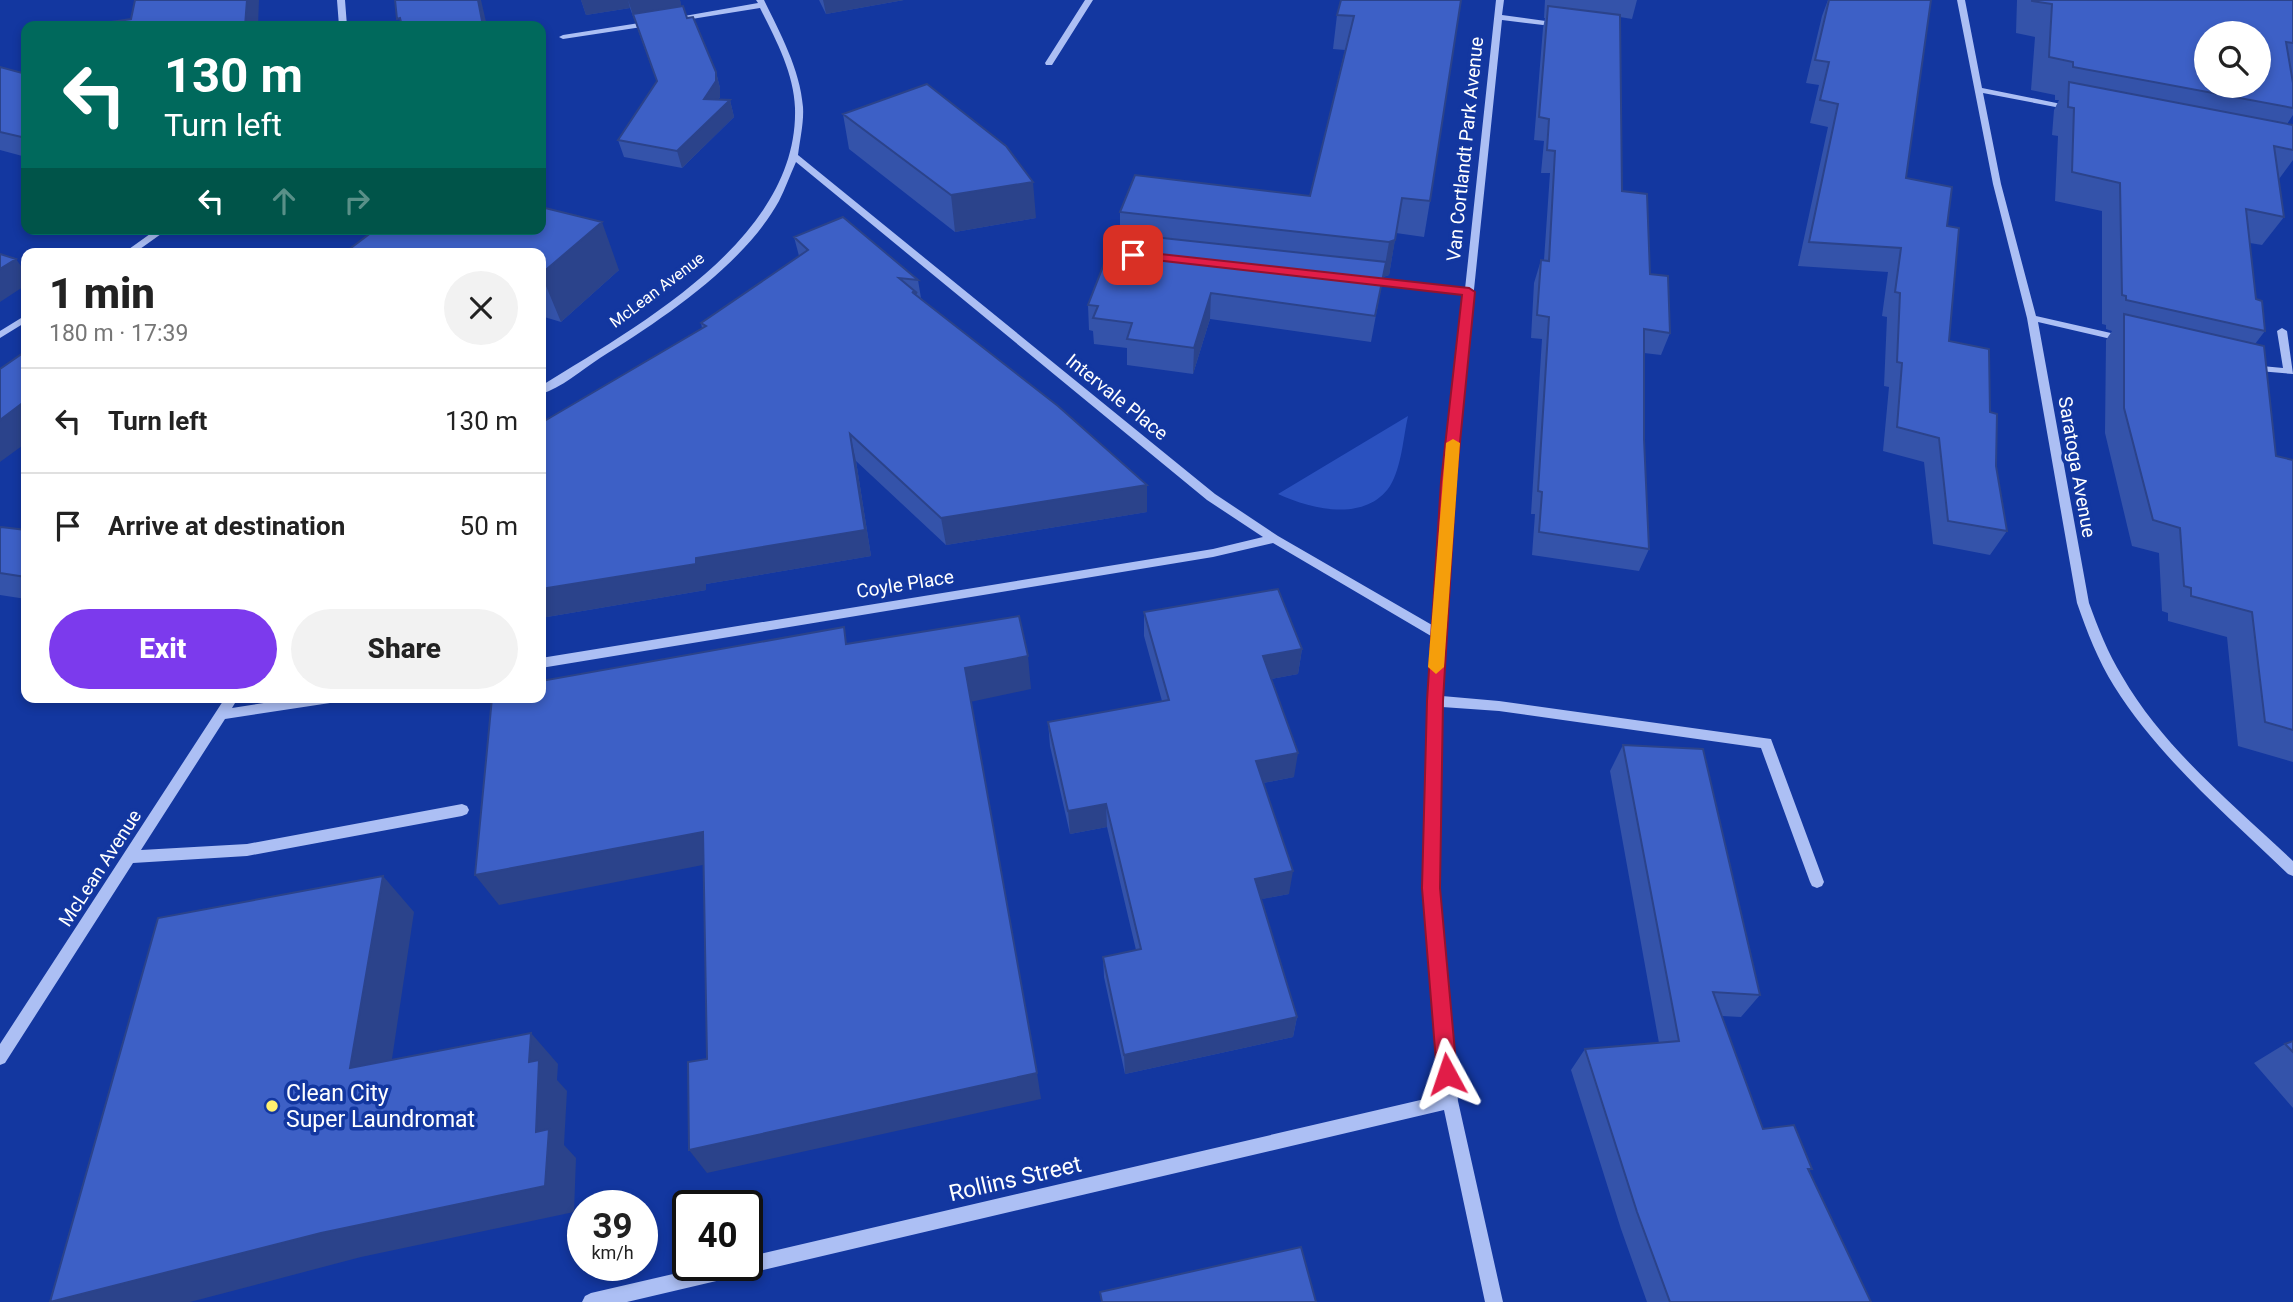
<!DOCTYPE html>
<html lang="en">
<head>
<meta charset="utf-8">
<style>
  body { margin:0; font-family:Roboto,sans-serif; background:#f2f2f2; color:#222; height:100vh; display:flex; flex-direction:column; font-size:26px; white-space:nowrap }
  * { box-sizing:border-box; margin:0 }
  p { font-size:23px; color:#767676 }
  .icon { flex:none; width:38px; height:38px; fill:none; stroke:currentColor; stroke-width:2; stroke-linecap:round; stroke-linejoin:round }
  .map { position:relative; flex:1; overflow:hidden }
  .panel { position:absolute; left:21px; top:248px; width:525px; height:455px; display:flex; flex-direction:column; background:#fff; border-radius:14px; box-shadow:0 4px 10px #0003 }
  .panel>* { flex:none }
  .hud { position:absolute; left:21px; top:21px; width:525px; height:214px; border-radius:14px; box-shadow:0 4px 10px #0003; background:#00695c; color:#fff; overflow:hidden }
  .buttons { position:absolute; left:2194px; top:21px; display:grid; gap:14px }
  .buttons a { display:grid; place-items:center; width:77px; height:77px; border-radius:50%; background:#fff; box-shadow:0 4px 10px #0003; font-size:35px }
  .speed { position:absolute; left:567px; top:1190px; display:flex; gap:14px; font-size:35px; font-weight:700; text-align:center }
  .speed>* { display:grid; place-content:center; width:91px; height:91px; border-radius:50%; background:#fff; box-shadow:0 4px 10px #0003; line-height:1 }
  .speed small { font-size:18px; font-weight:400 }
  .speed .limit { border:4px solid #111; border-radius:10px; background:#fff; color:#111 }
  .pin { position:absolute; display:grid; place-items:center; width:60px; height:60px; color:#fff; margin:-30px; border-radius:14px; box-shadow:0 4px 10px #0006 }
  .me { position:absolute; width:77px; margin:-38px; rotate:355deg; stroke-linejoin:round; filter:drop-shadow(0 0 5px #0008) }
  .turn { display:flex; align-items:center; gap:24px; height:147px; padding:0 28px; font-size:32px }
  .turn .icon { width:91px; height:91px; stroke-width:2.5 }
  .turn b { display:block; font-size:49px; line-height:60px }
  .lanes { display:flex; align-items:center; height:66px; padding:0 28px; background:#0003; justify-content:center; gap:35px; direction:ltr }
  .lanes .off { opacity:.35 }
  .round { display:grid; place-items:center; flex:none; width:74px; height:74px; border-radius:37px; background:#f2f2f2 }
  .head { display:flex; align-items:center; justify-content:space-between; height:119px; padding:0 28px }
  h1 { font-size:42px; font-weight:800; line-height:52px }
  .cta { display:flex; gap:14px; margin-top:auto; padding:14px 28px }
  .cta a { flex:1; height:80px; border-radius:42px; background:#7c3aed; color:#fff; font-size:28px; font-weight:800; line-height:80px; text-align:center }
  .cta a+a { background:#f2f2f2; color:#222 }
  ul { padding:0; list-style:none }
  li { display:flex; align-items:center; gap:21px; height:105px; padding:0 28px; border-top:2px solid #e0e0e0 }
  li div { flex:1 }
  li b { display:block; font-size:26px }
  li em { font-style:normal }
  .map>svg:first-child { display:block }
  .green { fill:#2a51bf }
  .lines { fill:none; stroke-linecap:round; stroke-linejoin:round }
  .minor { fill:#acbff4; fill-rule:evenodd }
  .wall { fill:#3453aa }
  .shaded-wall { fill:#2b438b }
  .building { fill:#3d60c6; stroke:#2b438b; stroke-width:2; fill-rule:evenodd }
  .route { fill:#e11d48; stroke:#92132f; stroke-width:2 }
  .slow { fill:#f59e0b }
  .poi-dot { fill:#fff06f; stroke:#1337a0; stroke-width:2.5 }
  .labels { text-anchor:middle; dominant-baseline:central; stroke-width:7; stroke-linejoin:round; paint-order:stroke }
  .far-street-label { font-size:16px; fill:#fff; stroke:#1337a0 }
  .street-label { font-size:19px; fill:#fff; stroke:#1337a0 }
  .near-poi-label { font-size:23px; fill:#fff; stroke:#1337a0; text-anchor:start }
  .near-street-label { font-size:23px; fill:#fff; stroke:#1337a0 }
</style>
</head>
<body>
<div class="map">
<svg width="2293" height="1302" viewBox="0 0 2293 1302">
  <rect width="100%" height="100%" fill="#1337a0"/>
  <!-- green -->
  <path class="green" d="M1408 416C1403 438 1402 466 1390 486 1365 523 1311 509 1278 494Z"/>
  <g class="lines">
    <!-- minor -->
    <path class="minor" d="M337 0H345L347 26H339Z
      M756 0H764C780 33 800 69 803 107 804 122 800 139 798 155L1215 494 1278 536 1432 625 1444 482 1464 294 1368 284 1363 281 1368 278 1465 289 1496 0H1504L1502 15 1560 23 1564 25 1560 27 1502 20 1454 482 1443 634 1442 696 1499 701 1771 739 1824 882 1822 886 1817 888 1812 886 1810 882 1761 748 1499 711 1442 707 1438 888 1458 1101 1503 1302H1485L1444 1110 627 1302H582L585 1296 591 1293 712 1265H747V1257L1442 1095 1424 888 1431 636 1273 543 1213 557 541 668V658L1213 549 1263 537 1207 500 796 162C790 175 785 189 779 201 743 266 661 320 600 358 582 370 561 388 541 394V386C637 326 799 239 795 108 794 73 775 38 760 8L673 22 669 20 673 18 758 3Z
      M1085 0H1093L1052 65H1046L1045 63Z
      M1957 0H1965L1982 88 2071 106 2075 108 2071 110 1983 93 2001 184 2036 316 2124 336 2129 339 2124 342 2038 322 2089 603C2098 628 2108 653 2122 676 2164 749 2233 804 2293 861V876L2288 874C2227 815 2160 759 2114 686 2098 660 2087 632 2077 603L2027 318 1993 184Z
      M652 21H655V25L563 39 559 37 563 35Z
      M157 229H168L133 254H122Z
      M26 315V322L0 338V331Z
      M2282 328 2287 331 2293 374 2247 370 2246 368 2251 365 2283 368 2277 331Z
      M225 698H238L232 708 296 698H336L334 702 330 703 225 719 141 850 247 844 462 804 467 806 469 810 467 814 462 816 247 856 133 863 5 1063 0 1065V1044Z"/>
  </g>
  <!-- wall -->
  <path class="wall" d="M581 0H680L681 6 716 72 720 88V97L718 100H730L734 117 682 168 624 157 618 140 657 82 630 8 586 15Z
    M819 0H904L826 14Z
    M1461 0 1430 201 1424 237 1396 233 1389 275 1383 277 1371 342 1210 319 1193 374 1127 365V348L1094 344 1093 331 1089 330 1088 305 1120 234V212L1310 196 1345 50 1333 49 1337 15Z
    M1545 0H1637L1632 19 1620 17 1622 191 1670 333 1661 355 1644 353V439L1649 549 1639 571 1532 555 1535 514H1531L1542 339 1531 338 1534 283 1541 260H1544L1550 173H1541L1544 141 1534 140 1543 28 1545 18H1544Z
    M1828 0H1931L1906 178 1947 226 1949 341 1990 412 1996 466 2007 531 1990 555 1933 544 1924 462 1883 451 1889 387 1884 386 1887 317 1882 316 1888 272 1798 266 1828 127 1810 123 1819 85 1806 83 1822 16Z
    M2017 0H2293V115L2287 124 2293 125V160L2279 179 2284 217 2262 245 2250 243 2256 299 2265 331 2255 344 2276 456 2293 460V762L2238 746 2227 637 2168 621V613L2162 611 2159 553 2132 546 2105 433 2106 340 2112 331 2106 329V325L2102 324V211L2055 201 2058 136 2052 135 2054 110 2059 100H2055V95L2031 90 2035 37 2016 33Z
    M0 67 26 74V157L0 150Z
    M843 114 1036 218 955 232 849 149Z
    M794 237 918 280 921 298 1147 512 946 545 856 461 871 556 706 584V590L541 618V423L702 328 701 323 799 256Z
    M541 254 619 270 561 322 541 316Z
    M0 528 26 530V599L0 595Z
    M1144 612 1302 649 1298 674 1271 679 1294 777 1263 783 1289 894 1261 899 1297 1017 1293 1037 1125 1074 1104 977 1103 957 1136 950 1107 827 1070 834 1050 746 1048 722 1162 701 1144 636Z
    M1623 745 1760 995 1741 1017 1722 1016 1763 1129 1812 1169 1809 1171 1871 1302H1647L1621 1229 1571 1070 1585 1049 1659 1043 1610 771Z
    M2293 1041V1108L2254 1063 2285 1044Z"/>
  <!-- shaded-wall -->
  <path class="shaded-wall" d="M247 0H259L258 26H245Z
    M478 0H481L487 26H483Z
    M581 0H628L630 8 586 15Z
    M628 0H680L683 13 635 21Z
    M823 0H904L826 14Z
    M716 72 720 88V97L708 115 704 99Z
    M730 100 734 117 682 168 677 151Z
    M1033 182 1036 218 955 232 951 195Z
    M602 222 619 270 561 322 541 274Z
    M1395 240 1389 275 1383 277 1389 242Z
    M16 259 26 273V285L0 302V269Z
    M1211 293 1210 319 1193 374 1194 348Z
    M24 402 26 404V443L0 462V420Z
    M850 434 856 461 871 556 706 584V590L541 618V589L696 558Z
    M1147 485V512L946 545 941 518Z
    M1302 649 1298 674 1260 681 1263 656Z
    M1028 656 1031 689 970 702 965 668Z
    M1298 753 1294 777 1253 785 1256 761Z
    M1106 804 1107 827 1070 834 1068 811Z
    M703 832 718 862 499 905 475 875Z
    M1293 871 1289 894 1252 901 1255 879Z
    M383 876 414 912 386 1099 350 1068Z
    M1297 1017 1293 1037 1125 1074 1124 1055Z
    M531 1033 558 1064 557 1080 567 1091 564 1145 576 1158 574 1212 361 1257 190 1302H51L536 1132 529 1062Z
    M1037 1073 1041 1099 707 1173 689 1150Z"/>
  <!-- building -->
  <path class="building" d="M135 0H247L245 26H85L131 19Z
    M395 0H478L483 26H402L400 18 397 19Z
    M1341 0H1461L1430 201 1402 198 1395 240 1389 242 1120 212 1135 175 1310 196 1354 16 1337 15Z
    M1829 0H1931L1906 178 1952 187 1947 226 1959 228 1949 341 1989 349 1990 412 1997 414 1996 466 2007 531 1948 521 1939 438 1897 427 1902 363 1897 362 1900 293 1895 292 1901 248 1809 242 1838 104 1820 100 1829 62 1815 60Z
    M2032 0H2293V43L2286 42 2293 83V108L2073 67V62L2049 57 2052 4 2032 1ZM2207 33H2259V86H2207Z
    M683 6 687 18 693 17 716 72V81L704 99 730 100 677 151 618 140 657 81 633 14Z
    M1548 6 1620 15 1622 191 1647 194 1650 274 1668 276 1670 333 1644 329V439L1649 549 1539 532 1542 492 1538 491 1549 317 1537 315 1541 260 1549 261 1555 151 1547 150 1549 119 1539 117Z
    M0 67 26 74V138L0 132Z
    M2069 82 2293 125V150L2274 146 2284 217 2246 209 2256 299 2262 301 2265 331 2126 300V296L2122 295 2120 183 2072 172 2074 108 2068 107Z
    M927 84 1006 146 1033 182 951 195 843 114Z
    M541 207 602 222 541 274V254H343L376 229H541Z
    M843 217 918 280 899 278 917 293 912 292 1058 406 1147 485 941 518 850 434 865 530 696 558V564L541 589V423L706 326 701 323 808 250 794 237Z
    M1116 233 1386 262 1375 316 1211 293 1194 348 1127 339 1132 323 1093 318 1098 306 1088 305Z
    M0 254 16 259 0 269Z
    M2124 314 2264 346 2276 456 2293 460V730L2265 722 2252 612 2191 596V588L2184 586 2180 528 2153 520 2124 408Z
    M26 351V403L24 402 0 420V369Z
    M1 527 26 530V577L0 573V528Z
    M1278 589 1302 649 1263 656 1298 753 1256 761 1293 871 1255 879 1297 1017 1124 1055 1103 957 1141 949 1106 804 1068 811 1048 722 1169 700 1144 612Z
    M1019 616 1028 656 965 668 1037 1073 689 1150 688 1062 707 1059 703 832 475 875 492 698H541V681L844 627 846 644Z
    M1623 745 1703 749 1760 995 1713 992 1763 1129 1794 1125 1812 1169H1808L1871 1302H1670L1637 1212 1585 1049 1679 1041Z
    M383 876 350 1068 531 1033 529 1062 539 1060 536 1132 549 1129 545 1186 321 1233 50 1302 158 918Z
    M2293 1041V1052L2285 1044Z
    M1301 1247 1316 1302H1102L1100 1292Z"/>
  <!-- route -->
  <path class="route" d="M1133 251 1469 288 1475 292 1456 482 1443 701 1440 888 1457 1074 1454 1081 1447 1084 1440 1081 1437 1074 1422 888 1427 701 1441 482 1462 295 1129 257V252Z"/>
  <!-- slow -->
  <path class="slow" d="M1453 439 1460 443 1444 667 1436 674 1428 667 1446 443Z"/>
  <!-- markers -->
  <circle class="poi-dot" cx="272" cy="1106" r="7"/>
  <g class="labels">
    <!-- far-street labels -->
    <g class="far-street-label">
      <text transform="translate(657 290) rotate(-37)">McLean Avenue</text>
    </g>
    <!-- street labels -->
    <g class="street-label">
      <text transform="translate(1465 149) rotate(-84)">Van Cortlandt Park Avenue</text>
      <text transform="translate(1117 397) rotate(39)">Intervale Place</text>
      <text transform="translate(2077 467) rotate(80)">Saratoga Avenue</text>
      <text transform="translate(905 584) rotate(-9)">Coyle Place</text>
      <text transform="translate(100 868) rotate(-57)">McLean Avenue</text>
    </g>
    <!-- near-poi labels -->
    <g class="near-poi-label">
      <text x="286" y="1093">Clean City<tspan x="286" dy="26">Super Laundromat</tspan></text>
    </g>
    <!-- near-street labels -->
    <g class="near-street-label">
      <text transform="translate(1015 1179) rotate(-13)">Rollins Street</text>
    </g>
  </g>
</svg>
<div class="buttons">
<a><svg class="icon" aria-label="search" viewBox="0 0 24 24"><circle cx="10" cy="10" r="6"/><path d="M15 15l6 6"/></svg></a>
</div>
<div class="speed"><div>39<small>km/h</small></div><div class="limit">40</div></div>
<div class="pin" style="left:1133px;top:255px;background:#d93025"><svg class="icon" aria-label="arrive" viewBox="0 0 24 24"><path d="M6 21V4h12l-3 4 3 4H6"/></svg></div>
<svg class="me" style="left:1447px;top:1074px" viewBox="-20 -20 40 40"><path d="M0-17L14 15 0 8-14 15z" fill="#e11d48" stroke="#fff" stroke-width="4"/></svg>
<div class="hud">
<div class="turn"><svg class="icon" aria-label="left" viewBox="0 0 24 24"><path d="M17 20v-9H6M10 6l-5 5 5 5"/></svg><div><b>130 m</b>Turn left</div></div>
<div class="lanes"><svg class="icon" aria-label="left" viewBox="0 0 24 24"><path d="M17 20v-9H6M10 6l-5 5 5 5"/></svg><svg class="icon off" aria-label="ahead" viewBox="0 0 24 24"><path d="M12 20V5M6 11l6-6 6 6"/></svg><svg class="icon off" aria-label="right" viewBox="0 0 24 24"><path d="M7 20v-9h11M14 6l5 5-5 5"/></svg></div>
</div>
<section class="panel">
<div class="head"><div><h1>1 min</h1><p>180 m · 17:39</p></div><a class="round"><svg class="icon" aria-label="close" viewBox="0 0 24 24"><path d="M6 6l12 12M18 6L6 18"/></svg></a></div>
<ul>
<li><svg class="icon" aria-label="left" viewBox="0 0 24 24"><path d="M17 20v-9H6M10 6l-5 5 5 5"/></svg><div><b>Turn left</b></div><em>130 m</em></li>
<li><svg class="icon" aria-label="arrive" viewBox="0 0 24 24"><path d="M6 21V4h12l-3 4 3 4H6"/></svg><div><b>Arrive at destination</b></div><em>50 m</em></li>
</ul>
<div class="cta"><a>Exit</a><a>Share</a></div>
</section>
</div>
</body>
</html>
